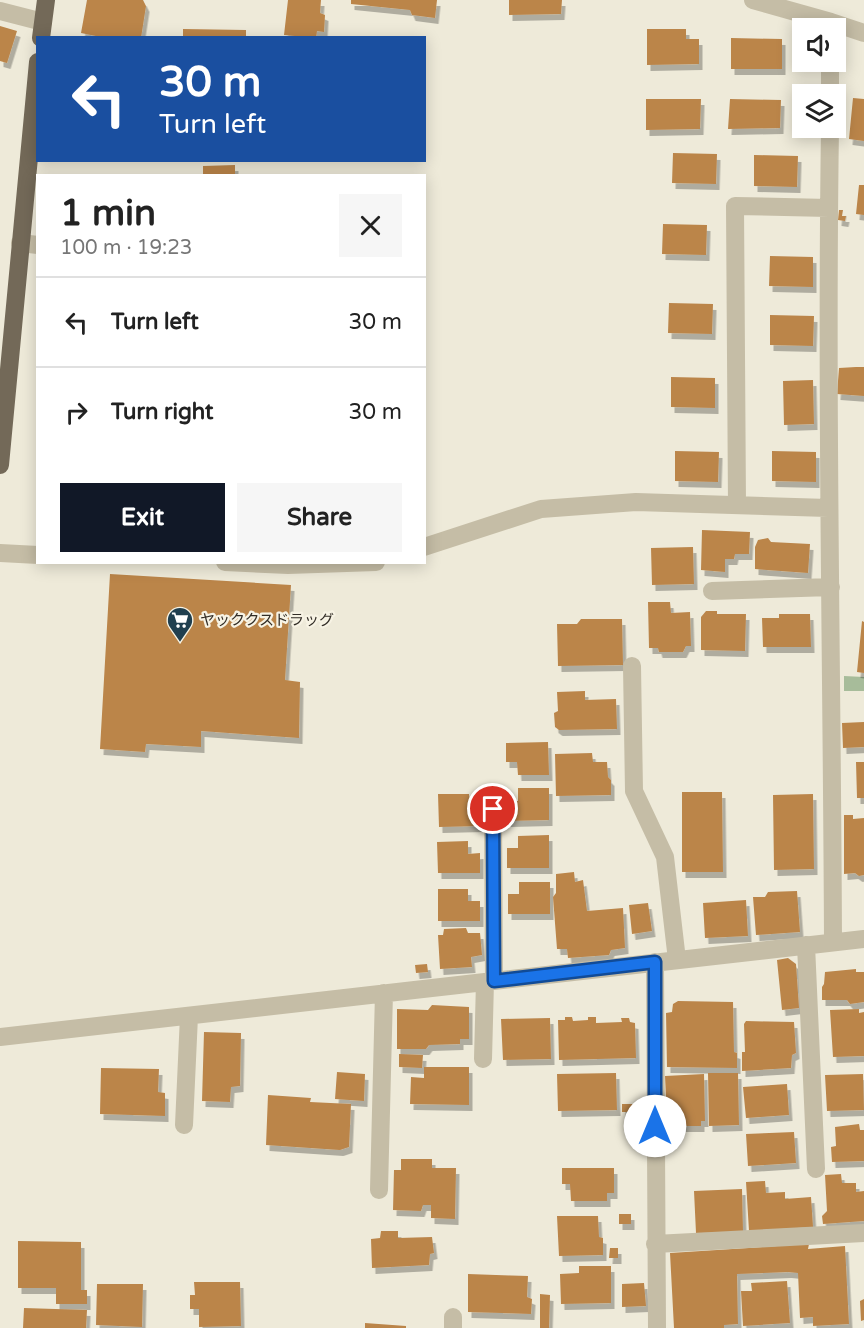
<!DOCTYPE html>
<html lang="en">
<head>
<meta charset="utf-8">
<style>
  body { margin:0; font-family:"Varela Round","Noto Sans JP",sans-serif; background:#f6f6f6; color:#222; height:100vh; display:flex; flex-direction:column; font-size:22px; white-space:nowrap }
  * { box-sizing:border-box; margin:0 }
  p { font-size:20px; color:#767676 }
  .icon { flex:none; width:33px; height:33px; fill:none; stroke:currentColor; stroke-width:2; stroke-linecap:round; stroke-linejoin:round }
  .map { position:relative; flex:1; overflow:hidden }
  .panel { position:absolute; left:36px; top:174px; width:390px; height:390px; display:flex; flex-direction:column; background:#fff; border-radius:0px; box-shadow:0 3px 15px #0003 }
  .panel>* { flex:none }
  .top-card { position:absolute; left:36px; top:36px; width:390px; height:126px; border-radius:0px; box-shadow:0 3px 15px #0003; background:#1a4fa0; color:#fff; overflow:hidden }
  .controls { position:absolute; left:792px; top:18px; display:grid; gap:12px }
  .controls a { display:grid; place-items:center; width:54px; height:54px; border-radius:0px; background:#fff; box-shadow:0 3px 15px #0003; font-size:30px }
  .pin { position:absolute; display:grid; place-items:center; width:51px; height:51px; color:#fff; margin:-26px; border:3px solid #fff; border-radius:50%; box-shadow:0 2px 6px #0007 }
  .me { position:absolute; width:66px; margin:-33px; rotate:0deg; stroke-linejoin:round; filter:drop-shadow(0 0 4px #0008) }
  .turn { display:flex; align-items:center; gap:21px; height:126px; padding:0 24px; font-size:27px }
  .turn .icon { width:78px; height:78px; stroke-width:2.5 }
  .turn b { display:block; font-size:42px; line-height:51px }
  .round { display:grid; place-items:center; flex:none; width:63px; height:63px; border-radius:0px; background:#f6f6f6 }
  .overview { display:flex; align-items:center; justify-content:space-between; height:102px; padding:0 24px }
  h1 { font-size:36px; font-weight:800; line-height:45px }
  .action { display:flex; gap:12px; margin-top:auto; padding:12px 24px }
  .action a { flex:1; height:69px; border-radius:0px; background:#111827; color:#fff; font-size:24px; font-weight:800; line-height:69px; text-align:center }
  .action a+a { background:#f6f6f6; color:#222 }
  ul { padding:0; list-style:none }
  li { display:flex; align-items:center; gap:18px; height:90px; padding:0 24px; border-top:2px solid #e0e0e0 }
  li div { flex:1 }
  li b { display:block; font-size:22px }
  li em { font-style:normal }
  .map>svg:first-child { display:block }
  .green { fill:#a7bc9a }
  .building { fill:#bb854a; filter:url(#shadow) }
  .lines { fill:none; stroke-linecap:round; stroke-linejoin:round }
  .minor { stroke:#c5bda6; stroke-width:18 }
  .major { stroke:#736958; stroke-width:18 }
  .route-casing { stroke:#114b97; stroke-width:15 }
  .route { stroke:#1a73e8; stroke-width:10 }
  .labels { text-anchor:middle; dominant-baseline:central; stroke-width:4.5; stroke-linejoin:round; paint-order:stroke }
  .poi-label { font-size:15px; fill:#322d26; stroke:#f7f3e4; text-anchor:start }
</style>
</head>
<body>
<div class="map">
<svg width="864" height="1328" viewBox="0 0 864 1328">
  <defs>
    <filter id="shadow"><feDropShadow dx="3.5" dy="6" stdDeviation="0" flood-color="#0004"/></filter>
  </defs>
  <rect width="100%" height="100%" fill="#eeead9"/>
  <!-- green -->
  <path class="green" d="M844 676 864 677V691H844Z"/>
  <!-- building -->
  <path class="building" d="M87 0H143L146 6 141 38H106L81 33Z
    M288 0H321L320 13 325 15 324 32 317 31 316 38 284 35Z
    M351 0H437L435 18 412 15 410 10 351 4Z
    M509 0H562L561 14 509 15Z
    M0 26 17 31 7 63 0 61Z
    M183 29 246 30V38H183Z
    M647 29H686V39H699V64L647 65Z
    M731 38 782 39V69H731Z
    M853 98 864 99V141L849 139Z
    M646 99H701L700 129 646 130Z
    M730 99 781 100 780 128 728 129Z
    M673 153 717 154 716 184 672 183Z
    M754 155 798 156 797 187 754 186Z
    M235 165V176H203V166Z
    M859 185H864V215L856 214Z
    M839 210H843L842 216H846L845 221 838 220Z
    M663 224 707 225 706 255 662 254Z
    M770 256 813 257V287L769 286Z
    M669 303 713 304 712 334 668 333Z
    M770 315 814 316 813 346 770 345Z
    M856 367H864V396L837 394 839 368Z
    M671 377 715 378V408L671 407Z
    M813 380 814 424 784 425 783 381Z
    M675 451 719 452 718 482 675 481Z
    M772 451 816 452V482L772 481Z
    M702 530 750 532 749 554H735L734 559H725V572L701 570Z
    M768 538 771 542 810 544 808 573 755 569V547L758 540Z
    M693 547 694 584 652 585 651 548Z
    M110 574 291 585 285 680 300 682 299 738 201 731V747L146 744 145 752 100 749Z
    M648 602H670L671 613 690 612 691 646H686L683 652H659L658 648H649Z
    M706 611H717V614H746L745 651 701 650V617Z
    M779 614H810L811 647H763L762 618H779Z
    M581 619H622L623 665 558 666 557 624H577Z
    M862 621 864 622V673L857 672Z
    M585 691V700L616 699 617 729 559 730 555 727 554 713 558 711 557 692Z
    M864 722V747L843 748 842 723Z
    M548 742 549 775H518L517 762H506V743Z
    M592 753 593 762H607L608 777 611 780V795L556 796 555 754Z
    M856 762H864V798H857Z
    M518 788H549V820L507 821V801H518Z
    M682 792H722L723 872H682Z
    M438 794H469L470 806H480L481 826 439 827Z
    M813 794 814 869 774 870 773 795Z
    M844 815H853V819L864 818V875L859 876 855 873 844 874Z
    M549 835V868H507V848H518V836Z
    M468 841V854L480 853V873H438L437 842Z
    M574 872 575 882 583 880 587 911 623 908 625 948 611 950 609 955 568 958 567 949H557L553 897 556 893V874Z
    M519 882H550V914H508V894H519Z
    M438 889H468V901H480V921H438Z
    M797 891 800 932 756 935 753 897H765L768 892Z
    M746 900 748 936 705 938 703 903Z
    M648 903 652 931 632 934 629 905Z
    M466 928 468 933H480L482 955 471 957 472 967 440 969 438 935H443L444 929Z
    M788 958 796 964 799 1008 782 1010 777 960Z
    M427 964 428 972 416 973 415 965Z
    M856 969V972H864V1002L850 1004 847 1000H822V987L824 984 825 972Z
    M678 1001 733 1002 734 1052 737 1053V1068L667 1067 666 1013 672 1012 673 1004Z
    M432 1005 469 1007V1039H460V1044L429 1045 426 1049H397V1009L428 1010Z
    M859 1009V1013L864 1012V1056L833 1057 830 1010Z
    M565 1017H572L573 1021 588 1020V1017H596V1023L622 1022 621 1018H629L630 1022 635 1023 636 1058 559 1060 558 1020H565Z
    M550 1018 551 1059 503 1060 501 1019Z
    M746 1021 794 1022 796 1053 792 1055 791 1068 742 1071V1052H745L744 1024Z
    M204 1032 241 1033 240 1086 231 1087 230 1102 202 1101Z
    M399 1054 423 1055 422 1068 399 1067Z
    M424 1067H469V1105L410 1104 411 1077 424 1078Z
    M101 1068 159 1069 158 1092 165 1093V1116L100 1114Z
    M337 1072 365 1074 364 1101 335 1099Z
    M616 1073 617 1110 558 1111 557 1074Z
    M708 1073H738L739 1125 709 1126Z
    M704 1074 705 1121H701V1126H681V1119L667 1120 665 1076Z
    M863 1074 864 1110 827 1111 825 1075Z
    M787 1084 789 1115 746 1118 743 1087Z
    M268 1095 311 1098 310 1102 351 1104 349 1147 340 1150 266 1145Z
    M622 1104H642V1112H622Z
    M859 1124 860 1130H864V1161L832 1162 831 1147 836 1146 835 1127Z
    M794 1132 796 1163 748 1166 746 1134Z
    M401 1159H432V1168H456L455 1219 431 1218V1205H423L421 1211 393 1210 394 1170H401Z
    M562 1168H614V1193H607V1201H571L570 1184H562Z
    M841 1174 842 1183H856V1192L864 1191V1221L823 1224 822 1216 827 1211 825 1175Z
    M765 1181 766 1193 785 1192V1199L811 1197 813 1227 749 1231 746 1182Z
    M742 1189 743 1232 696 1233 694 1191Z
    M619 1214H631V1224H619Z
    M557 1216H598L599 1237 603 1238V1255L559 1256Z
    M381 1231H398V1238L432 1237 434 1253 430 1254 429 1265 372 1268 371 1239 380 1238Z
    M18 1241 81 1242V1290H87V1304H56V1288H18Z
    M809 1244 808 1249 845 1246 849 1324 813 1326V1317L800 1318 798 1273 788 1272 737 1274 738 1324 724 1325V1328H674L670 1253Z
    M610 1248H618V1258H609Z
    M579 1266H611V1303L561 1304 560 1274 579 1273Z
    M468 1274 528 1276 527 1297 532 1299 531 1314 468 1312Z
    M787 1281 790 1323 743 1326 741 1291H752L751 1283Z
    M194 1282H240L241 1326 199 1327V1309H190V1295H195Z
    M644 1283 646 1306 622 1307V1284Z
    M97 1284H143L142 1327 96 1325Z
    M540 1294 550 1295 549 1328H540Z
    M864 1299V1320L861 1321 860 1301Z
    M24 1308 87 1310 86 1328H23Z
    M365 1323 406 1326V1328H365Z"/>
  <g class="lines">
    <!-- minor -->
    <path class="minor" d="M753 0 831 22 864 33
      M0 11 43 22
      M830 94V62
      M830 128C826 399 832 670 833 942
      M20 243 38 245
      M737 505 735 206 829 208
      M424 547 541 509 636 502 828 508
      M0 553 38 555
      M225 562 288 565 376 562
      M712 591 831 587
      M632 666 634 791 665 857 677 960
      M493 809 494 981
      M806 945 816 1169
      M655 962 657 1328
      M0 1037 864 939
      M483 1059 485 982
      M184 1125 189 1016
      M379 1190 384 993
      M655 1244 864 1233
      M453 1328V1317"/>
    <!-- major -->
    <path class="major" d="M41 38 46 0
      M0 465 38 62"/>
  </g>
  <g class="lines">
    <!-- route casing -->
    <g class="route-casing">
      <path id="route" d="M493 809 494 981 655 962V1126"/>
    </g>
    <!-- route -->
    <use href="#route" class="route"/>
  </g>
  <!-- icons -->
  <defs>
    <g id="supermarket-pin" transform="scale(1.35)"><path d="M0 17L-7.5 6A9.5 9.5 0 1 1 7.5 6Z" fill="#203f4f" stroke="#f7f3e4"/><path d="M-6-5.5h2.5l.6 2H6L4.5 2H-2.5L-4.4-4H-6ZM-1.5 3.2a1.3 1.3 0 1 0 .1 0ZM3 3.2a1.3 1.3 0 1 0 .1 0Z" fill="#fff"/></g>
  </defs>
  <g fill-rule="evenodd">
    <use href="#supermarket-pin" x="180" y="620"/>
  </g>
  <g class="labels">
    <!-- poi labels -->
    <g class="poi-label">
      <text x="200" y="620">ヤッククスドラッグ</text>
    </g>
  </g>
</svg>
<div class="controls">
<a><svg class="icon" aria-label="sound" viewBox="0 0 24 24"><path d="M4 9h4l5-4v14l-5-4H4zM17 9q2 3 0 6"/></svg></a>
<a><svg class="icon" aria-label="layers" viewBox="0 0 24 24"><path d="M12 4l9 5-9 5-9-5zM3 14l9 5 9-5"/></svg></a>
</div>
<div class="pin" style="left:493px;top:809px;background:#d93025"><svg class="icon" aria-label="arrive" viewBox="0 0 24 24"><path d="M6 21V4h12l-3 4 3 4H6"/></svg></div>
<svg class="me" style="left:655px;top:1126px" viewBox="-20 -20 40 40"><circle r="19" fill="#fff"/><path d="M0-13L10 11 0 6-10 11z" fill="#1a73e8"/></svg>
<div class="top-card">
<div class="turn"><svg class="icon" aria-label="left" viewBox="0 0 24 24"><path d="M17 20v-9H6M10 6l-5 5 5 5"/></svg><div><b>30 m</b>Turn left</div></div>
</div>
<section class="panel">
<div class="overview"><div><h1>1 min</h1><p>100 m · 19:23</p></div><a class="round"><svg class="icon" aria-label="close" viewBox="0 0 24 24"><path d="M6 6l12 12M18 6L6 18"/></svg></a></div>
<ul>
<li><svg class="icon" aria-label="left" viewBox="0 0 24 24"><path d="M17 20v-9H6M10 6l-5 5 5 5"/></svg><div><b>Turn left</b></div><em>30 m</em></li>
<li><svg class="icon" aria-label="right" viewBox="0 0 24 24"><path d="M7 20v-9h11M14 6l5 5-5 5"/></svg><div><b>Turn right</b></div><em>30 m</em></li>
</ul>
<div class="action"><a>Exit</a><a>Share</a></div>
</section>
</div>
</body>
</html>
